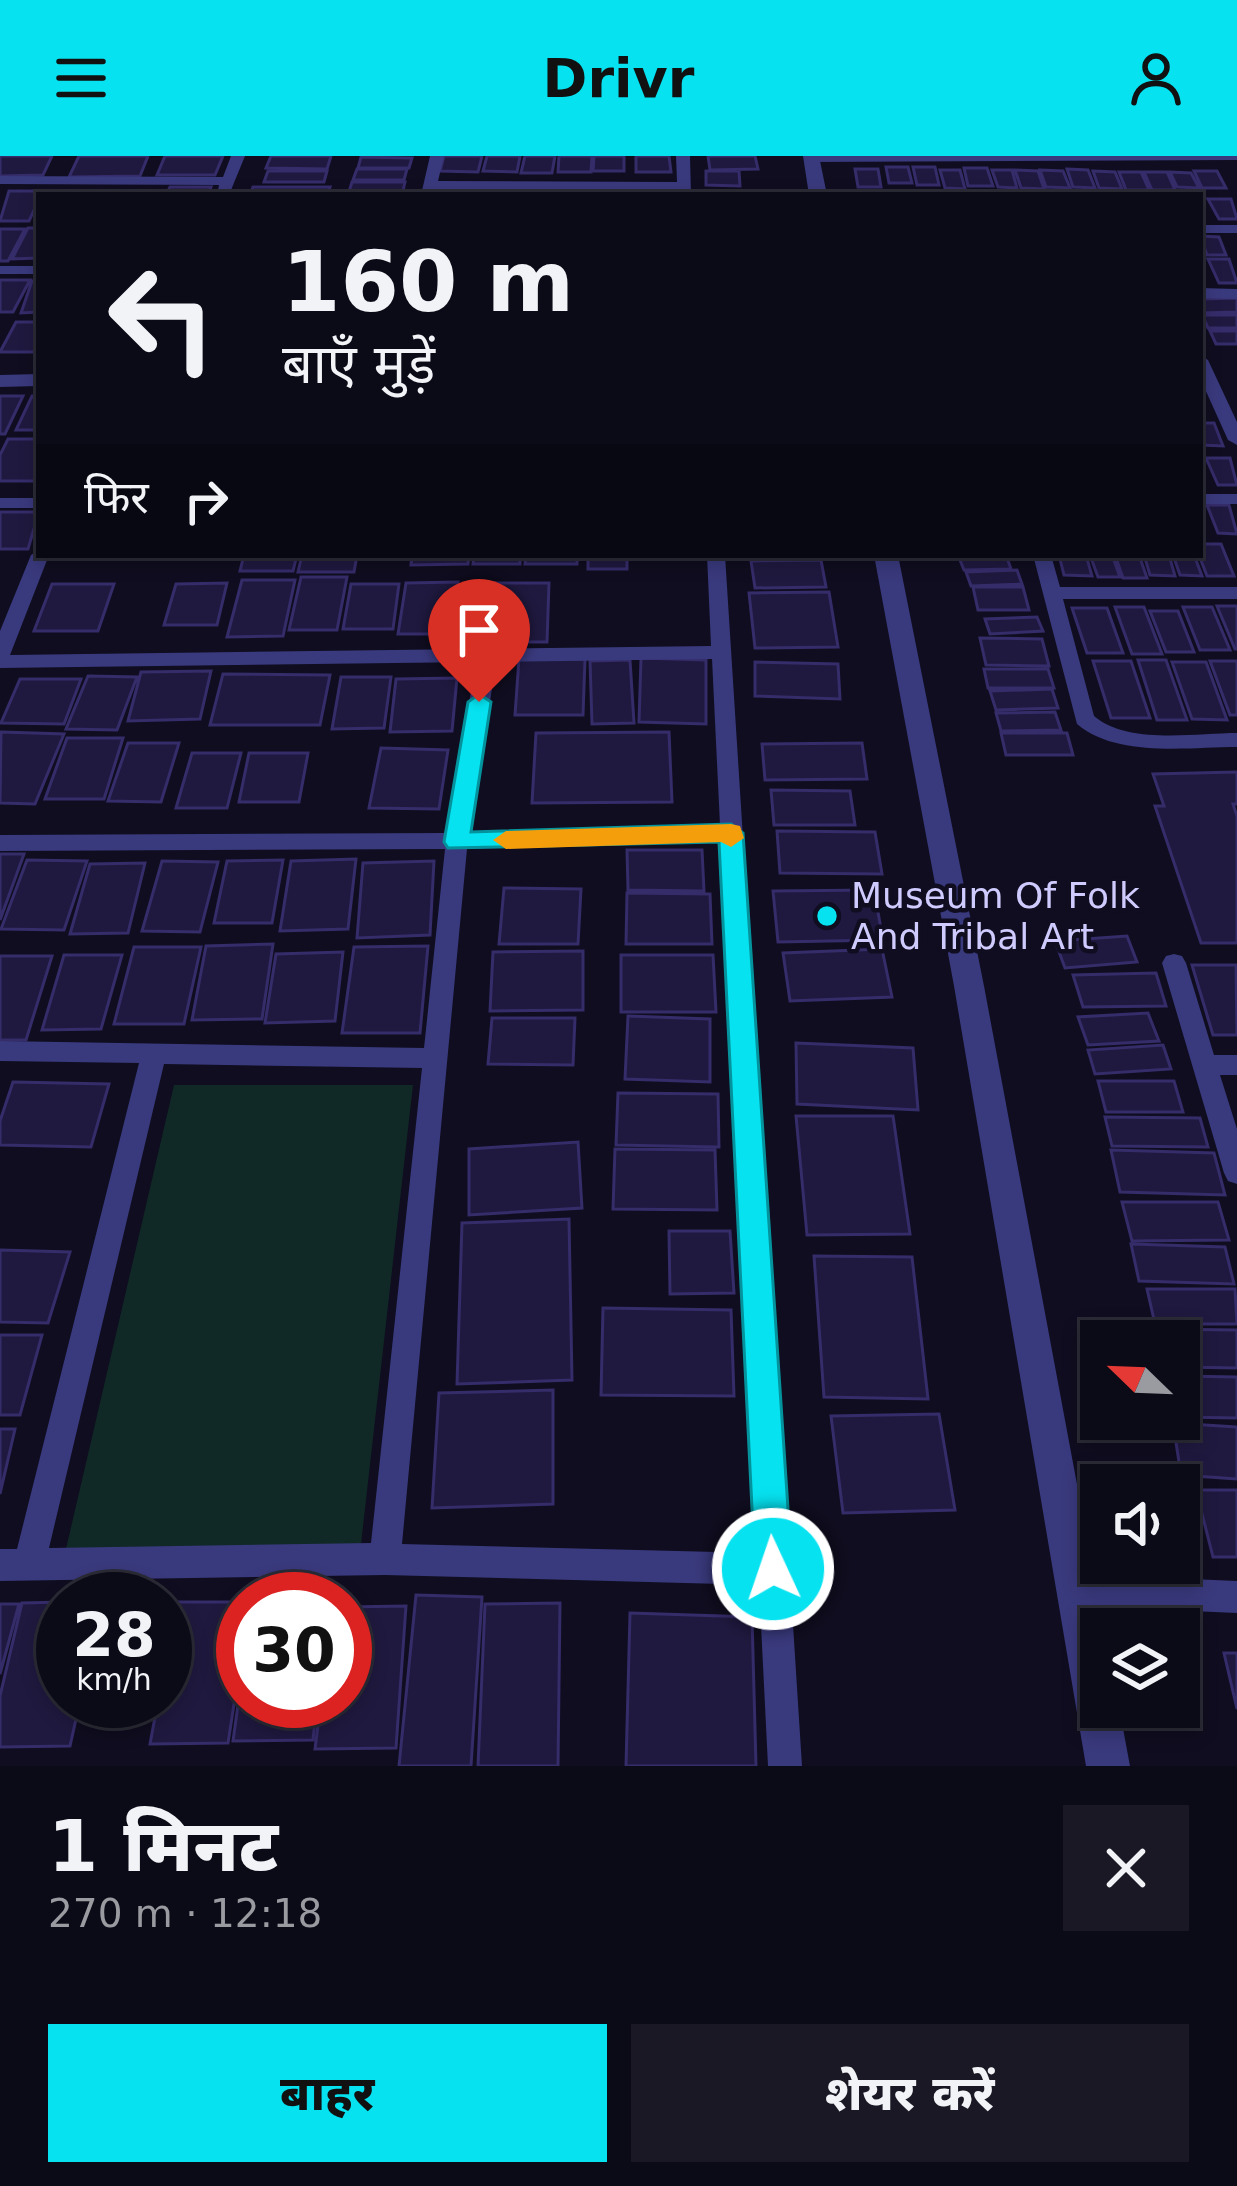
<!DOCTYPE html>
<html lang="hi">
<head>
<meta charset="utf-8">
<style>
  body { margin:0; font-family:"DejaVu Sans","Noto Sans Devanagari",sans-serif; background:#191824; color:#f1f3f6; height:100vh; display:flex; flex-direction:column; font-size:45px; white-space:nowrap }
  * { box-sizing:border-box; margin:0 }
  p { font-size:39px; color:#9a9aa1 }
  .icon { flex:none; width:66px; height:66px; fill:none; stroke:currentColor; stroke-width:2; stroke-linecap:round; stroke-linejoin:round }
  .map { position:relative; height:1610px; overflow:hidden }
  .details { display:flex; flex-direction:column; background:#0b0a17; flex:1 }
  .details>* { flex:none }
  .top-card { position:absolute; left:36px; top:36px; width:1167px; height:366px; border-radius:0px; box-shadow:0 6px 18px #0003,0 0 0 3px #2b2b36; background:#0b0a17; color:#f1f3f6; overflow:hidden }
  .needle { width:78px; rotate:293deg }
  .controls { position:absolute; left:1080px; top:1164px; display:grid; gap:24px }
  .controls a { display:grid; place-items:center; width:120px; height:120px; border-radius:0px; background:#0b0a17; box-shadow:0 6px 18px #0003,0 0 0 3px #2b2b36; font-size:60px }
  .speed { position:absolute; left:36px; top:1416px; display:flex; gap:24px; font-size:60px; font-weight:700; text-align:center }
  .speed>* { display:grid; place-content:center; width:156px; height:156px; border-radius:50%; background:#0b0a17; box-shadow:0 6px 18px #0003,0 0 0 3px #2b2b36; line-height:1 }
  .speed small { font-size:30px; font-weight:400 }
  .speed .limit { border:18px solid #d22; background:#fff; color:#111 }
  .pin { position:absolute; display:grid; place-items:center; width:102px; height:102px; color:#fff; margin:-123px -51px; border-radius:50% 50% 50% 0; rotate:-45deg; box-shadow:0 0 12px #0007 }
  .pin .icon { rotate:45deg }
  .me { position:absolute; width:132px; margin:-66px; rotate:357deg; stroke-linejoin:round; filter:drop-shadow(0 0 9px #0008) }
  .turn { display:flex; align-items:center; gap:42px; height:252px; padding:0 48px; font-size:54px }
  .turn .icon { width:156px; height:156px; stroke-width:2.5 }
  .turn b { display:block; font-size:84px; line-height:102px }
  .then { display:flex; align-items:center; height:114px; padding:0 48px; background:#0003; gap:24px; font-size:45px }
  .round { display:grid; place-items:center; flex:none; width:126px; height:126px; border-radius:0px; background:#191824 }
  .headline { display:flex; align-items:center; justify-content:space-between; height:204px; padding:0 48px }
  h1 { font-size:72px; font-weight:800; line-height:90px }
  .button { display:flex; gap:24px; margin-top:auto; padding:24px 48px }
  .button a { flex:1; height:138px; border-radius:0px; background:#06e2f0; color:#111; font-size:48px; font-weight:800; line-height:138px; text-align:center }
  .button a+a { background:#191824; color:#f1f3f6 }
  header { display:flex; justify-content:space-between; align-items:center; height:156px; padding:0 48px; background:#06e2f0; color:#111; font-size:54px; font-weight:800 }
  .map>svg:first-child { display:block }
  .green { fill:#102826 }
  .building { fill:#1f193f; stroke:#352c6a; stroke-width:3 }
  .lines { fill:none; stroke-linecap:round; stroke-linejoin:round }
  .minor { fill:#39397d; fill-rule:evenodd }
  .tertiary { fill:#39397d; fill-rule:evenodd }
  .route { fill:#06e2f0; stroke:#04939c; stroke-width:3 }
  .slow { fill:#f59e0b }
  .poi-dot { fill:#06e2f0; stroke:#0f0d1f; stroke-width:4.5 }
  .labels { text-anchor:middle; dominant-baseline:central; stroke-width:9; stroke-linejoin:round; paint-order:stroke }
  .poi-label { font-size:36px; fill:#cfcbfe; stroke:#0f0d1f; text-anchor:start }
</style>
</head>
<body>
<header><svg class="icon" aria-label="menu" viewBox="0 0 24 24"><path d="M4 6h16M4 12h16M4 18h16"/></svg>Drivr<svg class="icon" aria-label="person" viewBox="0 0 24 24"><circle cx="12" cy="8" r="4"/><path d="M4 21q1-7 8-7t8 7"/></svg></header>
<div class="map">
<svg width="1237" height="1610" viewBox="0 0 1237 1610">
  <rect width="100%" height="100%" fill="#0f0d1f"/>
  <!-- green -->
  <path class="green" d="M174 929H413L360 1397H65Z"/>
  <!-- building -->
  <path class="building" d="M0 0H52L43 19 0 20Z
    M79 0H148L140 20 69 21Z
    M165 0H223L215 19H157Z
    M271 0H331L327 13 266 12Z
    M444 0H482L478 16 440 15Z
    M487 0H520L517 16 483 15Z
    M525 0H555L552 17H521Z
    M559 0H592L591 16H558Z
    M594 0H624V15H593Z
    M636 0H669L671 16H636Z
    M708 0H755L758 13 710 14Z
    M361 1 412 2 409 12H358Z
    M886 11H908L912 27H889Z
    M913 11H935L939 29H917Z
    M964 12H987L993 30H968Z
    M357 13H407L404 24H353Z
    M855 13H878L881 31H858Z
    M1067 13 1088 14 1095 32 1073 31Z
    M940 14H960L965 33 945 32Z
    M992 14H1012L1017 32 998 31Z
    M1015 14 1038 15 1044 33 1021 32Z
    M1040 14 1063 15 1070 32 1046 31Z
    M268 15H327L324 26H264Z
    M706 15H739L740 30 706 29Z
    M1093 15 1115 16 1122 33 1099 32Z
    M1194 15H1217L1226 32H1202Z
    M1119 16H1141L1149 34H1126Z
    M1144 16H1167L1175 34H1152Z
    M1170 16 1191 17 1199 32 1177 31Z
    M352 26H405L402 39H348Z
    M170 31H211L208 39H166Z
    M253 31H330L327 39H250Z
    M9 35H43L29 65H0Z
    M1208 43H1231L1237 63H1219Z
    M28 72H39V102L12 103Z
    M0 73H25L8 105H0Z
    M1200 80 1219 81 1226 99H1207Z
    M1208 103H1229L1237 127H1219Z
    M0 124H30L13 156H0Z
    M39 124V156L21 157 32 125Z
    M1237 142V156L1200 157V143Z
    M1202 159H1237V172H1208Z
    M16 166H39L36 196H0Z
    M1210 175H1237V188H1216Z
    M0 240H23L5 278H0Z
    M32 240H39V274H16Z
    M1200 267H1214L1223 290 1200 289Z
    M8 283H39L37 325H0V299Z
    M1206 302H1230L1237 329H1218Z
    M1207 349H1229L1237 378 1218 377Z
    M0 356H39L28 393H0Z
    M1200 388H1221L1234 420H1207L1199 399Z
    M244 399H297L293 415H240Z
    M302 399H357L354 416H298Z
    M412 399H469L468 408 411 409Z
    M474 399H520V408H473Z
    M526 399H577V408H525Z
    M588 399H627V413H588Z
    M958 399H1006L1011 413 964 414Z
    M1059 399H1086L1092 420 1064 419Z
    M1090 399H1112L1120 421H1098Z
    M1115 399H1139L1147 422H1123Z
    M1144 399H1169L1175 420 1150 419Z
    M1173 399H1194L1202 420 1180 419Z
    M821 404 826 431 755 432 751 405Z
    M1017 414 1022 428 971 430 966 416Z
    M301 421H347L337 474H289Z
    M242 424H295L283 480 227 481Z
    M458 426 453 478H398L406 427Z
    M227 427 217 469H164L176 428Z
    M470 427H549L547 486H464Z
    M52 428H114L98 475H34Z
    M351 428H399L393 473H343Z
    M973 431H1023L1029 454H978Z
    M829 436 838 491 755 492 749 437Z
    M1217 450H1237V493H1235Z
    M1115 451H1144L1162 498H1132Z
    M1183 451H1212L1230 494H1200Z
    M1072 452H1107L1123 497H1087Z
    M1150 455H1178L1194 496H1166Z
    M1037 461 1043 475 990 478 985 463Z
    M980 482 1042 483 1049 510 986 509Z
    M641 502 706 504V568L639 566Z
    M519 503H585L583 559H515Z
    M630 504 634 567 592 568 590 505Z
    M1138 504H1166L1187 564H1157Z
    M1093 505H1131L1150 562H1111Z
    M1210 505H1237V559H1230Z
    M755 506 838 508 840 543 755 540Z
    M1172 506H1206L1227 564 1192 563Z
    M984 513H1048L1054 532H988Z
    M211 515 200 563 128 565 141 516Z
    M223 518 330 519 320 569H210Z
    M88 520 137 521 117 574 66 573Z
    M341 521H391L384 572 332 573Z
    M457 522 452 575 390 576 396 523Z
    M20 523H81L64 568 1 567Z
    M1052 533 1058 552 996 554 990 535Z
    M1055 556 1061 574 1001 575 996 557Z
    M1 576 64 578 35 648 0 647Z
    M669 576 672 646 532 647 536 577Z
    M1001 577H1067L1073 599H1006Z
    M67 582H123L104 643H45Z
    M128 587H179L161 646 108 645Z
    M862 587 867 623 765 624 762 588Z
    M381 592 448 594 439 653 369 652Z
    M192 597H241L227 652H176Z
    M249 597H308L299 646H239Z
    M1237 616V648H1233L1237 660V787H1201L1155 650H1164L1153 618Z
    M771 634 850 635 855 669H774Z
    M777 675 875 676 882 718 780 717Z
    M627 694H702L704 735 628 734Z
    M0 698H24L0 764Z
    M356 703 348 773 280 775 291 705Z
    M27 704 87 705 64 774 1 773Z
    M283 704 272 767H214L227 705Z
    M162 705 218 706 200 776 142 775Z
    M434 705 430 779 357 782 363 707Z
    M145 707 128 777 70 778 90 708Z
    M504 732 581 733 578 788H499Z
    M874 734 883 784 778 786 773 735Z
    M627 737 710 738 712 788H626Z
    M1127 780 1137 806 1065 812 1055 785Z
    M273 788 262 863 192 864 206 790Z
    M428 790 420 877H342L354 791Z
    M134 791H201L184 868H114Z
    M882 793 892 841 790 845 783 797Z
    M583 795V854L490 855 493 796Z
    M343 796 335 865 265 867 276 798Z
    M64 799H122L101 873 42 874Z
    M621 799H713L716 856H621Z
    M0 800H52L26 884H0Z
    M1192 809H1236L1237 879H1213Z
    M1156 817 1166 850 1083 851 1073 819Z
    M1148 857 1159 885 1088 889 1078 861Z
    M628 860 710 863V926L625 923Z
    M492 862H575L573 909 488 908Z
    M796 887 913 892 918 954 797 948Z
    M1163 889 1171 913 1095 918 1088 894Z
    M1098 925H1174L1183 956H1106Z
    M13 926 109 928 91 991 0 989V965Z
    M618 937 718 938 719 991 616 989Z
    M796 960H893L910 1078 807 1079Z
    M1105 961 1200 962 1208 991 1112 990Z
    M578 986 582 1052 469 1059V993Z
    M615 993 715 994 717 1054 613 1053Z
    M1111 994 1214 997 1225 1039 1120 1036Z
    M1122 1046H1218L1229 1084 1132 1085Z
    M569 1063 572 1224 457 1228 462 1067Z
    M669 1075H730L734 1137 670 1138Z
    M1131 1088 1225 1091 1234 1128 1139 1125Z
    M0 1094 70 1096 48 1167 0 1166Z
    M814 1100 912 1101 928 1243 824 1241Z
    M1147 1133H1235L1237 1168H1155Z
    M603 1152 731 1154 734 1240 601 1239Z
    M1155 1173 1237 1174V1212L1179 1211V1185H1158Z
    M0 1179H42L20 1259H0Z
    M1179 1220 1237 1221V1262L1179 1261Z
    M553 1234V1348L432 1352 439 1237Z
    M939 1258 955 1354 843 1357 831 1260Z
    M1173 1267 1237 1271V1323L1181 1319Z
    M0 1273H15L0 1338Z
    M1196 1334H1237V1401H1213Z
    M328 1437 327 1443H252L253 1439Z
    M416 1439 482 1441 471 1610H399Z
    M63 1446V1545H80L70 1590 0 1591V1540L22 1447Z
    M175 1446H243V1490L228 1587 150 1588 158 1545H165V1503Z
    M560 1447 558 1610H478L485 1448Z
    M0 1448H19L0 1518Z
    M406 1450 396 1592 315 1593 321 1545H345V1451Z
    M630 1457 752 1461 756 1610H626Z
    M1224 1497H1237V1553Z
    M243 1513V1545H317L313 1584 233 1585Z"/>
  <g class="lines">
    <!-- minor -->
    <path class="minor" d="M231 0H245L229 39H217L219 29 0 28V20L223 21Z
      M430 0H444L438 25 677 26 676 0H690L691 39H677V34L436 33 435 39H421Z
      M807 0H1237V4L812 6Z
      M1200 69H1237V77H1200Z
      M0 110H39V118H0Z
      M1200 132 1237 133V143L1200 142Z
      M1200 199 1208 204 1237 266V289L1228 284 1200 222Z
      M1200 338H1237V348H1200Z
      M0 342H39V352H0Z
      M39 394V399H49L10 499 711 490 707 399H725L802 1610H768L759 1429 385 1419 0 1425V1393H17L139 907 0 905V885L424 892 445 693 0 695V679L447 677 476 506 0 512V475L31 399ZM712 503 720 669 470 677 496 506ZM721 685 757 1397 402 1388 467 693ZM164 908 422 912 371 1387 49 1392Z
      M1033 399H1051L1060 431H1237V443H1063L1094 560C1128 589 1195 577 1237 577V591C1188 591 1117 602 1077 568Z
      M1174 798 1182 800 1186 807 1214 899H1237V919H1220L1237 973V1028L1228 1025 1224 1017 1162 807 1166 800Z
      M1076 1418 1237 1425V1457L1076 1450 1065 1445 1060 1434 1065 1423Z"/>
    <!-- tertiary -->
    <path class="tertiary" d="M803 0H819L827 39H809Z
      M39 218V230L0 231V219Z
      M874 399H898L984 830 1104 1473 1101 1551H1119L1130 1610H1086L954 830Z"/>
  </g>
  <!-- route -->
  <path class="route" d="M479 538 491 546 471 676 731 668 743 677 792 1413 786 1426 773 1432 761 1426 755 1413 719 686 448 692 444 686 468 546Z"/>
  <!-- slow -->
  <path class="slow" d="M731 668 740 670 744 682 731 691 721 686 506 693 493 684 506 675Z"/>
  <!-- markers -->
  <circle class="poi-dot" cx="827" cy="760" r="12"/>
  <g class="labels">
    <!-- poi labels -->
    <g class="poi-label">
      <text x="851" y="739">Museum Of Folk<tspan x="851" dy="41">And Tribal Art</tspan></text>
    </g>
  </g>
</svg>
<div class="controls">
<a><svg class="needle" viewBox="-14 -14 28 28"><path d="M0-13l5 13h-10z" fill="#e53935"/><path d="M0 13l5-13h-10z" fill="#9a9aa1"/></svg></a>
<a><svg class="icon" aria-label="sound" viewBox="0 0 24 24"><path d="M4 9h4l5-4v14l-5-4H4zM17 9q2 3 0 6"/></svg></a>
<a><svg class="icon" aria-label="layers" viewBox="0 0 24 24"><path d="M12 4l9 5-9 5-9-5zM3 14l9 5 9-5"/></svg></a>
</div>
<div class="speed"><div>28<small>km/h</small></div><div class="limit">30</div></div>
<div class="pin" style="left:479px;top:546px;background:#d93025"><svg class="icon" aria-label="arrive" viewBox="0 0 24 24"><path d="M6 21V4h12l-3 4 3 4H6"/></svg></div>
<svg class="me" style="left:773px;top:1413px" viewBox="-20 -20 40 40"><circle r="17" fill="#06e2f0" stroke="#fff" stroke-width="3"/><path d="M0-11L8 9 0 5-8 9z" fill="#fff"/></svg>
<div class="top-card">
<div class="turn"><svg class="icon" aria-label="left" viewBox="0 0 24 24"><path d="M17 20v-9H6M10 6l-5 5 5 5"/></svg><div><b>160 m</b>बाएँ मुड़ें</div></div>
<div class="then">फिर<svg class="icon" aria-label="right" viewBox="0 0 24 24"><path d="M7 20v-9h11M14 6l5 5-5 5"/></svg></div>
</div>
</div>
<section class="details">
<div class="headline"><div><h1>1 मिनट</h1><p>270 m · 12:18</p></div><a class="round"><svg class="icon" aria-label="close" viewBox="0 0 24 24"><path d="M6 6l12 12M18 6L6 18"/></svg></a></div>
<div class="button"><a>बाहर</a><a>शेयर करें</a></div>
</section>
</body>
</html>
